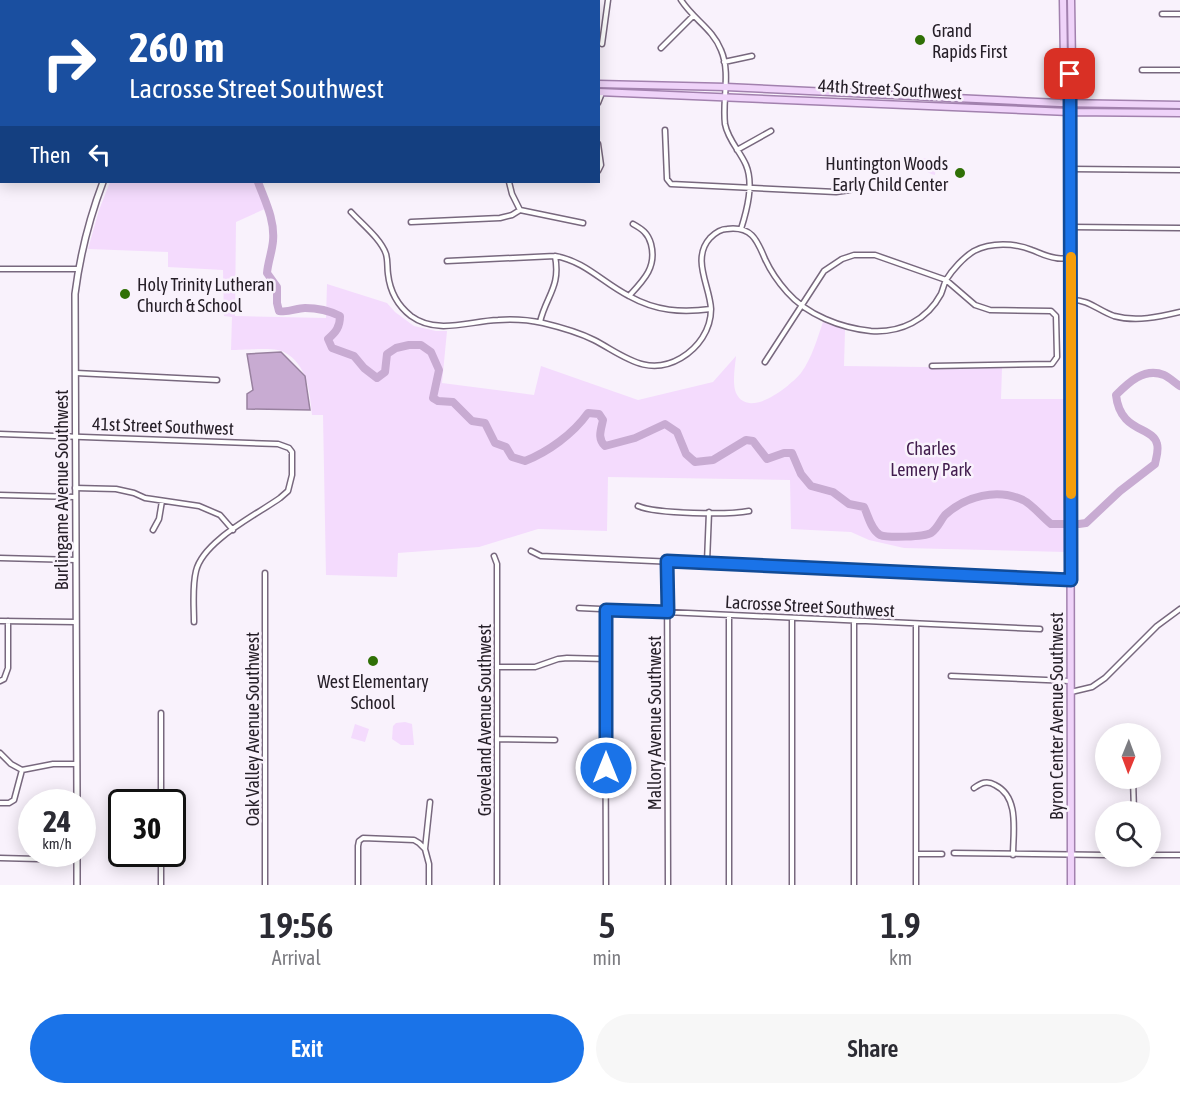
<!DOCTYPE html>
<html lang="en">
<head>
<meta charset="utf-8">
<style>
  body { margin:0; font-family:"Asap Condensed",sans-serif; background:#f7f7f7; color:#2b2b33; height:100vh; display:flex; flex-direction:column; font-size:22px; white-space:nowrap }
  * { box-sizing:border-box; margin:0 }
  p { font-size:20px; color:#7c7c81 }
  .icon { flex:none; width:33px; height:33px; fill:none; stroke:currentColor; stroke-width:2; stroke-linecap:round; stroke-linejoin:round }
  .map { position:relative; height:885px; overflow:hidden }
  .side { display:flex; flex-direction:column; background:#fff; flex:1 }
  .side>* { flex:none }
  .top-card { position:absolute; left:0px; top:0px; width:600px; height:183px; box-shadow:0 3px 15px #0003; background:#1a4fa0; color:#fff; overflow:hidden }
  .needle { width:39px; rotate:181deg }
  .buttons { position:absolute; left:1095px; top:723px; display:grid; gap:12px }
  .buttons a { display:grid; place-items:center; width:66px; height:66px; border-radius:50%; background:#fff; box-shadow:0 3px 15px #0003; font-size:30px }
  .speed { position:absolute; left:18px; top:789px; display:flex; gap:12px; font-size:30px; font-weight:700; text-align:center }
  .speed>* { display:grid; place-content:center; width:78px; height:78px; border-radius:50%; background:#fff; box-shadow:0 3px 15px #0003; line-height:1 }
  .speed small { font-size:15px; font-weight:400 }
  .speed .limit { border:3px solid #111; border-radius:9px; background:#fff; color:#111 }
  .pin { position:absolute; display:grid; place-items:center; width:51px; height:51px; color:#fff; margin:-26px; border-radius:12px; box-shadow:0 3px 9px #0006 }
  .me { position:absolute; width:66px; margin:-33px; rotate:0deg; stroke-linejoin:round; filter:drop-shadow(0 0 4px #0008) }
  .turn { display:flex; align-items:center; gap:21px; height:126px; padding:0 30px; font-size:27px }
  .turn .icon { width:78px; height:78px; stroke-width:2.5 }
  .turn b { display:block; font-size:42px; line-height:51px }
  .then { display:flex; align-items:center; height:57px; padding:0 30px; background:#0003; gap:12px; font-size:22px }
  .eta { display:flex; justify-content:space-evenly; align-items:center; height:102px; text-align:center }
  .eta b { font-size:36px; font-weight:600; line-height:42px }
  .primary-button { display:flex; gap:12px; margin-top:auto; padding:12px 30px }
  .primary-button a { flex:1; height:69px; border-radius:36px; background:#1a73e8; color:#fff; font-size:24px; font-weight:600; line-height:69px; text-align:center }
  .primary-button a+a { background:#f7f7f7; color:#2b2b33 }
  .map>svg:first-child { display:block }
  .green { fill:#f4dbfd }
  .water { fill:#c8abd2; stroke:#98819f; stroke-width:1.5 }
  .lines { fill:none; stroke-linecap:round; stroke-linejoin:round }
  .river { stroke:#c8abd2; stroke-width:8 }
  .street-casing { stroke:#78687e; stroke-width:7 }
  .secondary-casing { stroke:#78687e; stroke-width:8 }
  .primary-casing { stroke:#a281ae; stroke-width:9 }
  .street { stroke:#fff; stroke-width:4 }
  .secondary { stroke:#fff; stroke-width:5 }
  .primary { stroke:#efd3f9; stroke-width:6 }
  .route-casing { stroke:#114b97; stroke-width:15 }
  .route { stroke:#1a73e8; stroke-width:10 }
  .slow { stroke:#f59e0b; stroke-width:10 }
  .poi-dot { fill:#307006; stroke:#f9f2fc; stroke-width:2 }
  .labels { text-anchor:middle; dominant-baseline:central; stroke-width:5; stroke-linejoin:round; paint-order:stroke }
  .poi-label { font-size:18px; fill:#272029; stroke:#f9f2fc; text-anchor:start }
  .street-label { font-size:18px; fill:#272029; stroke:#f9f2fc }
  .park-label { font-size:18px; fill:#421d4e; stroke:#f9f2fc }
</style>
</head>
<body>
<div class="map">
<svg width="1180" height="885" viewBox="0 0 1180 885">
  <rect width="100%" height="100%" fill="#f9f2fc"/>
  <!-- green -->
  <path class="green" d="M42 0H148L150 1 42 2Z
    M921 158 930 159 932 164 936 166 935 175C926 173 920 167 921 158Z
    M110 182H255L267 208 236 222 235 316 326 318 327 284 387 303 395 312 414 326 436 331H447L442 383 534 395 541 366 638 400 713 382 736 356C735 367 732 383 736 393 749 420 790 386 801 373 812 358 817 339 823 322L845 330 844 366 1002 368 1001 399H1065L1066 552 904 548 869 540 851 532 791 529 790 480 608 477 607 531 538 529 479 547 398 553 397 577 326 575 323 415H312C310 392 307 364 284 352 274 347 244 350 231 350L232 317 224 316 223 270 168 267V252L88 249 99 210Z
    M405 722 412 724 414 745H401L392 739 393 726 396 723Z
    M355 724 369 729 365 742 351 738Z"/>
  <!-- water -->
  <path class="water" d="M281 352 305 376 310 410 247 409V394L253 390 247 354Z"/>
  <g class="lines">
    <!-- river -->
    <path class="river" d="M96 0 98 2
      M258 182C265 201 275 220 273 241 272 252 268 262 267 273L277 287V303L279 311C289 313 296 308 305 308 316 308 330 311 340 316 340 327 336 332 328 339L332 348 354 356 364 368 377 378 385 372 387 354 396 348 409 345H421L431 352 439 370 433 398 438 401 453 402 472 421 485 423 495 443 506 447 512 457 525 461C548 452 573 434 588 413L599 414 603 420C601 430 597 438 605 446L635 438 665 424 677 432 686 454 695 462 713 460 746 440 753 441 767 459 784 453H792L801 474 811 486 833 492 849 504 864 507C868 515 871 530 880 535 888 538 924 537 931 533 938 528 940 521 945 515 966 496 997 488 1023 500 1033 505 1042 517 1051 524H1064
      M1079 524 1086 523 1120 491 1155 464C1156 458 1159 450 1157 444 1153 426 1120 433 1116 395 1128 383 1144 367 1164 375 1169 377 1175 383 1180 386"/>
    <!-- street casing -->
    <g class="street-casing">
      <path id="street" d="M681 0C693 19 713 29 721 50 731 73 722 100 725 124 728 140 740 151 746 165 754 184 747 210 741 229
        M394 2 395 0
        M1162 14H1180
        M602 44 608 0
        M661 48 693 16
        M724 62 752 56
        M1142 70H1180
        M598 103 602 93
        M665 130 667 179 671 184 836 192 850 190
        M598 144 601 165 598 171
        M737 150 771 131
        M0 156H2
        M1070 169 1180 170
        M509 182 512 194 520 210 583 223
        M351 212C362 224 381 239 386 254 388 261 387 267 388 274 390 292 397 305 411 316 437 335 469 321 498 320 512 319 529 320 543 323 560 327 578 332 594 340 623 355 647 378 681 358 698 348 711 330 711 309 710 286 691 259 710 238 715 233 721 229 727 229 752 226 757 240 765 259 771 272 778 282 787 292 807 315 841 328 871 331 901 333 927 320 941 294 943 289 944 284 946 280 952 270 964 257 974 251 991 242 1015 243 1032 250 1040 253 1047 257 1056 258 1060 259 1066 258 1071 258
        M411 222 500 218 512 215 520 210
        M1070 227 1180 228
        M447 261 555 256C585 261 603 283 629 296 656 311 681 313 711 309
        M0 269H78
        M629 296C644 280 657 267 651 244 648 233 642 229 633 224
        M1071 300C1088 299 1099 311 1114 316 1136 322 1159 317 1180 312
        M540 322C546 296 561 287 555 256
        M765 362 824 271 842 259 854 255H875L946 280 975 305 990 310 1051 311 1056 316 1057 357 1052 364 932 366
        M76 373 217 380
        M0 434 278 444 289 448 292 452V475L288 491 280 498C256 515 203 541 196 571 192 587 194 606 194 622
        M75 488 116 489 134 493 145 498 199 506 220 515 233 530
        M0 495 75 497
        M638 506C657 514 729 515 749 511
        M153 530 159 519 162 501
        M531 551 541 556 1071 580
        M494 556 497 564V885
        M0 558 76 560
        M667 562 668 885
        M707 562 709 512
        M265 573V885
        M579 608 1040 629
        M605 610 606 885
        M729 616V885
        M792 619V885
        M0 621 76 622
        M497 667H535L558 659 567 658 606 659
        M951 676 1070 681
        M0 681 4 679 8 668V621
        M1071 692 1092 687 1105 678 1157 626 1180 609
        M161 713V802
        M497 739 555 740
        M0 753 11 764 22 770 53 764H76
        M1133 778 1134 812
        M974 788C981 783 987 780 995 785 1020 797 1013 832 1013 855
        M0 803H9L14 800 22 770
        M954 853 1106 855
        M161 854V885
        M916 854H942
        M1150 855H1180
        M0 858 77 860
        M358 885V846L359 841 363 838 414 840 419 843 425 849
        M429 885V864L425 849 430 802
        M854 885V622
        M916 885V625"/>
    </g>
    <!-- secondary casing -->
    <g class="secondary-casing">
      <path id="secondary" d="M127 2V0
        M77 802 75 294C80 255 89 219 103 182
        M77 885V854"/>
    </g>
    <!-- primary casing -->
    <g class="primary-casing">
      <path id="primary" d="M1063 0 1064 63 1068 80 1070 133 1071 885
        M0 60H2
        M0 69H2
        M1068 79 1072 64 1071 0
        M598 84 726 87 1060 103 1180 105
        M598 92 1069 112 1180 113"/>
    </g>
    <!-- street -->
    <use href="#street" class="street"/>
    <!-- secondary -->
    <use href="#secondary" class="secondary"/>
    <!-- primary -->
    <use href="#primary" class="primary"/>
  </g>
  <g class="lines">
    <!-- route casing -->
    <g class="route-casing">
      <path id="route" d="M606 768V610L668 612 667 561 1071 580 1070 74"/>
    </g>
    <!-- route -->
    <use href="#route" class="route"/>
    <!-- slow -->
    <path class="slow" d="M1071 257V494"/>
  </g>
  <!-- markers -->
  <g class="poi-dot">
    <circle cx="920" cy="40" r="6"/>
    <circle cx="960" cy="173" r="6"/>
    <circle cx="125" cy="294" r="6"/>
    <circle cx="373" cy="661" r="6"/>
  </g>
  <g class="labels">
    <!-- poi labels -->
    <g class="poi-label">
      <text x="932" y="30">Grand<tspan x="932" dy="21">Rapids First</tspan></text>
      <text x="948" y="163" text-anchor="end">Huntington Woods<tspan x="948" dy="21">Early Child Center</tspan></text>
      <text x="137" y="284">Holy Trinity Lutheran<tspan x="137" dy="21">Church &amp; School</tspan></text>
      <text x="373" y="681" text-anchor="middle">West Elementary<tspan x="373" dy="21">School</tspan></text>
    </g>
    <!-- street labels -->
    <g class="street-label">
      <text transform="translate(890 89) rotate(3)">44th Street Southwest</text>
      <text transform="translate(163 426) rotate(2)">41st Street Southwest</text>
      <text transform="translate(61 490) rotate(-90)">Burlingame Avenue Southwest</text>
      <text transform="translate(810 606) rotate(3)">Lacrosse Street Southwest</text>
      <text transform="translate(1056 716) rotate(-90)">Byron Center Avenue Southwest</text>
      <text transform="translate(484 720) rotate(-90)">Groveland Avenue Southwest</text>
      <text transform="translate(654 723) rotate(-90)">Mallory Avenue Southwest</text>
      <text transform="translate(252 729) rotate(-90)">Oak Valley Avenue Southwest</text>
    </g>
    <!-- park labels -->
    <g class="park-label">
      <text x="931" y="448">Charles<tspan x="931" dy="21">Lemery Park</tspan></text>
    </g>
  </g>
</svg>
<div class="buttons">
<a><svg class="needle" viewBox="-14 -14 28 28"><path d="M0-13l5 13h-10z" fill="#e53935"/><path d="M0 13l5-13h-10z" fill="#7c7c81"/></svg></a>
<a><svg class="icon" aria-label="search" viewBox="0 0 24 24"><circle cx="10" cy="10" r="6"/><path d="M15 15l6 6"/></svg></a>
</div>
<div class="speed"><div>24<small>km/h</small></div><div class="limit">30</div></div>
<div class="pin" style="left:1070px;top:74px;background:#d93025"><svg class="icon" aria-label="arrive" viewBox="0 0 24 24"><path d="M6 21V4h12l-3 4 3 4H6"/></svg></div>
<svg class="me" style="left:606px;top:768px" viewBox="-20 -20 40 40"><circle r="17" fill="#1a73e8" stroke="#fff" stroke-width="3"/><path d="M0-11L8 9 0 5-8 9z" fill="#fff"/></svg>
<div class="top-card">
<div class="turn"><svg class="icon" aria-label="right" viewBox="0 0 24 24"><path d="M7 20v-9h11M14 6l5 5-5 5"/></svg><div><b>260 m</b>Lacrosse Street Southwest</div></div>
<div class="then">Then<svg class="icon" aria-label="left" viewBox="0 0 24 24"><path d="M17 20v-9H6M10 6l-5 5 5 5"/></svg></div>
</div>
</div>
<section class="side">
<div class="eta">
<div><b>19:56</b><p>Arrival</p></div>
<div><b>5</b><p>min</p></div>
<div><b>1.9</b><p>km</p></div>
</div>
<div class="primary-button"><a>Exit</a><a>Share</a></div>
</section>
</body>
</html>
